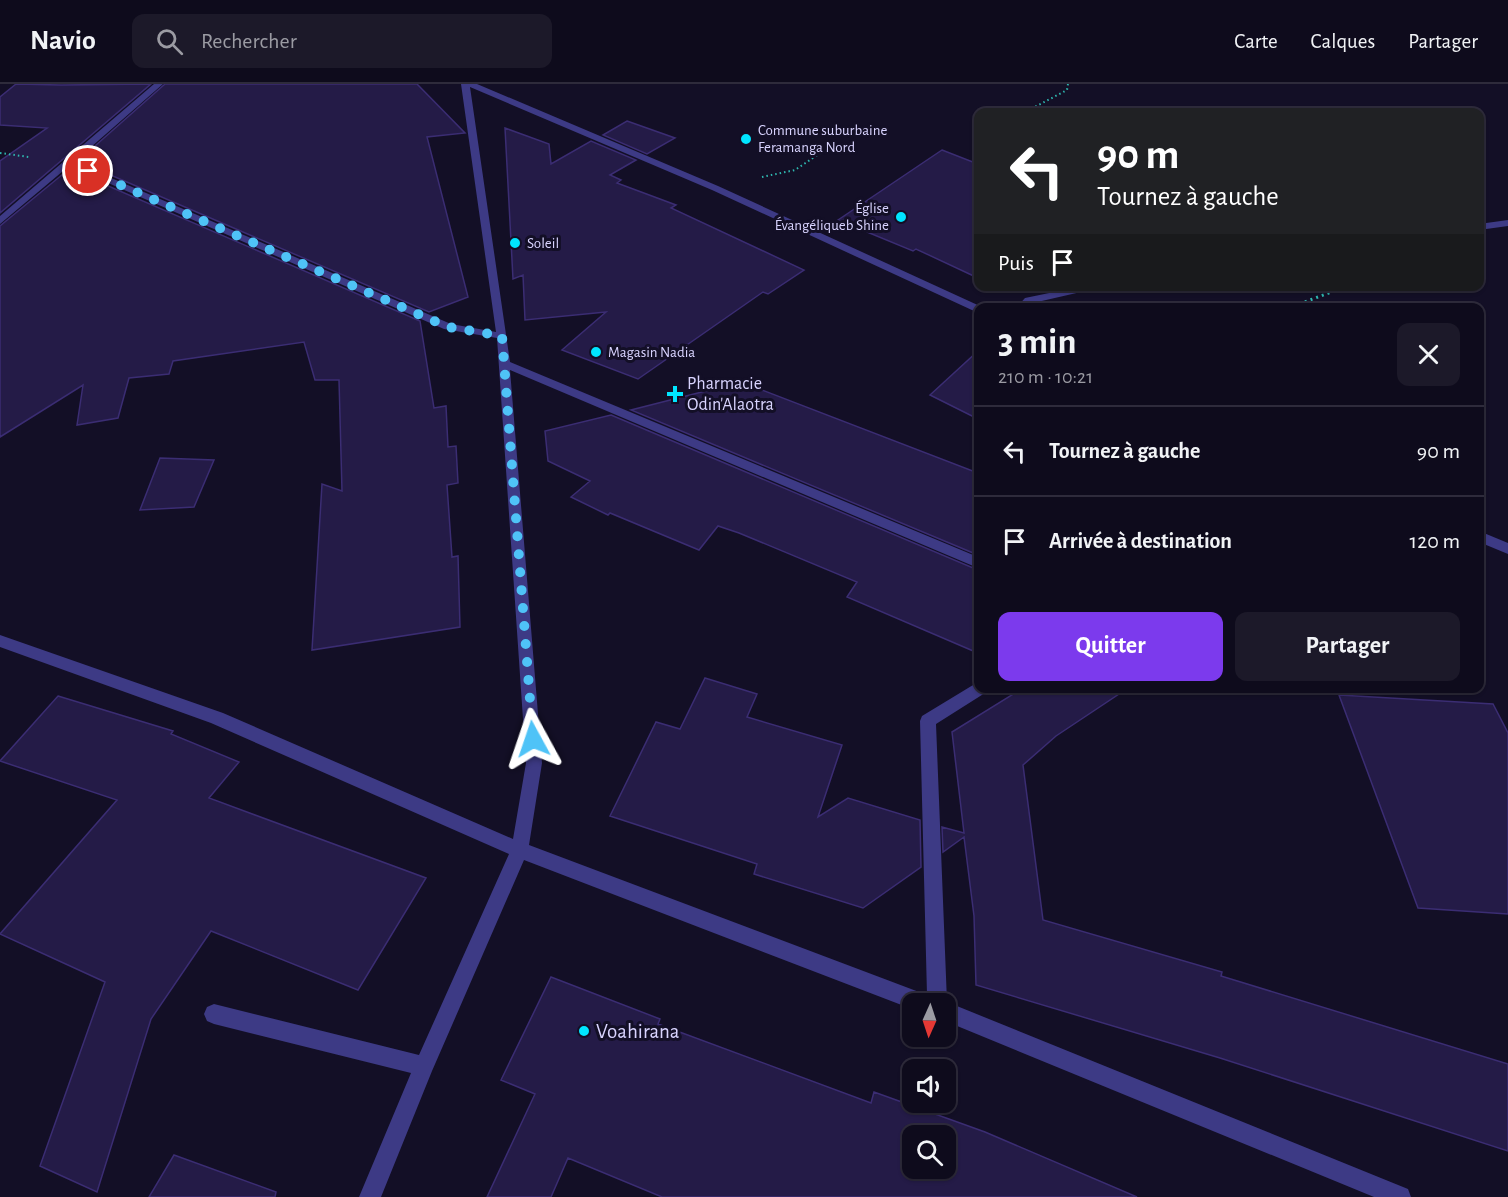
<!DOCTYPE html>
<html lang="fr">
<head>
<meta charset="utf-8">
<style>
  body { margin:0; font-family:"Alegreya Sans",sans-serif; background:#1c1929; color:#f1f3f6; height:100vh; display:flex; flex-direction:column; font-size:22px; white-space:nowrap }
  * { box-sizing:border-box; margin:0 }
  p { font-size:20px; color:#9b9ba3 }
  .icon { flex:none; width:33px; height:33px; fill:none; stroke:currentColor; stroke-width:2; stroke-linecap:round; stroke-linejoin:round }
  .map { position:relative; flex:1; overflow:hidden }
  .drawer { position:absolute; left:974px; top:219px; width:510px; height:390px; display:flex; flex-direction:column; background:#0e0b1c; border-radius:12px; box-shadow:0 2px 4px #0004,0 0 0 2px #2e2b3b }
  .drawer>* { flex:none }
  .top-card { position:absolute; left:974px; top:24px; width:510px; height:183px; border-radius:12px; box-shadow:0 2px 4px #0004,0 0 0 2px #2e2b3b; background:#202124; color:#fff; overflow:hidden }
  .needle { width:39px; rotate:183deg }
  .controls { position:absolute; left:902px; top:909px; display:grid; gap:12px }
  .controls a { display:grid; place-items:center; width:54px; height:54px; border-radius:12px; background:#0e0b1c; box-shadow:0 2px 4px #0004,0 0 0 2px #2e2b3b; font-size:30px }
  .pin { position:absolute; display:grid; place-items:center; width:51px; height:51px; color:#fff; margin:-26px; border:3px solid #fff; border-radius:50%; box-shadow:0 2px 6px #0007 }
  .me { position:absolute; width:66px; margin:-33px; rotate:355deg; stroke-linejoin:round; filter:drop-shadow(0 0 4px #0008) }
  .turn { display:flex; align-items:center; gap:21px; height:126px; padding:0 24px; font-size:27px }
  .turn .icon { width:78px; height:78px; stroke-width:2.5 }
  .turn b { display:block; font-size:42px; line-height:51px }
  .then { display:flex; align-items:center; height:57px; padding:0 24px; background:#0003; gap:12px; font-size:22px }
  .round { display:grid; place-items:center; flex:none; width:63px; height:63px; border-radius:12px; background:#1c1929 }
  .overview { display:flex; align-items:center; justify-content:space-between; height:102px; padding:0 24px }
  h1 { font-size:36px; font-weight:700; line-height:45px }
  .action { display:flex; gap:12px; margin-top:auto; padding:12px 24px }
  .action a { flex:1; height:69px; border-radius:12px; background:#7c3aed; color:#fff; font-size:24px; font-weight:700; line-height:69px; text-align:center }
  .action a+a { background:#1c1929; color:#f1f3f6 }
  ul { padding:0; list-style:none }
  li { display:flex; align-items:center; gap:18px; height:90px; padding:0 24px; border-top:2px solid #2e2b3b }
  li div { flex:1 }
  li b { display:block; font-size:22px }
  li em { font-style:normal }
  header { display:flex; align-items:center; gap:36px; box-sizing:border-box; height:84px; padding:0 30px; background:#0e0b1c; border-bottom:2px solid #2e2b3b }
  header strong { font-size:28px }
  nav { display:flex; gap:33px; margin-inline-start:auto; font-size:21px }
  .search { width:420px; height:54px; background:#1c1929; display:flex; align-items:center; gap:15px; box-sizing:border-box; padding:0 21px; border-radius:12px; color:#9b9ba3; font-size:22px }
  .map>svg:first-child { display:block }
  .building { fill:#241b47; stroke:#3b2d73; stroke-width:1.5; fill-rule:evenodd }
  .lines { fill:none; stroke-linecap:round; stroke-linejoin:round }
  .path-far1 { stroke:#2fb8b0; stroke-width:2; stroke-dasharray:1.5 3; stroke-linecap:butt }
  .path { stroke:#2fb8b0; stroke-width:3; stroke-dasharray:2 4; stroke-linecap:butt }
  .minor { fill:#3d3a85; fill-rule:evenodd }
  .route { stroke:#4fc3f7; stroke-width:10; stroke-dasharray:0 18 }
  .poi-dot { fill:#00e5ff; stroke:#130f26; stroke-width:2 }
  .labels { text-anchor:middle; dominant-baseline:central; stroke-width:6; stroke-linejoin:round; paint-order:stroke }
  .far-poi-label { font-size:15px; fill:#d9d4ff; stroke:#130f26; text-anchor:start }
  .poi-label { font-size:18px; fill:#d9d4ff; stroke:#130f26; text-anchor:start }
  .near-poi-label { font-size:21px; fill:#d9d4ff; stroke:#130f26; text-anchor:start }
</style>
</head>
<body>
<header>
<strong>Navio</strong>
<div class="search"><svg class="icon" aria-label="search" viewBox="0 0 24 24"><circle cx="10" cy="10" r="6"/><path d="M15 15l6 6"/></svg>Rechercher</div>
<nav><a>Carte</a><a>Calques</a><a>Partager</a></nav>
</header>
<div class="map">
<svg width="1508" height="1113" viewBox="0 0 1508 1113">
  <rect width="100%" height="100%" fill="#130f26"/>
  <!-- building -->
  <path class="building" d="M16 0 61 1 151 0 0 129V77L47 44 0 41V13Z
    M165 0H417L465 49 427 53 468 213 429 228 78 77Z
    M627 37 675 54 647 70 603 51Z
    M505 44 549 60 551 80 591 57 636 76 610 91 621 96 617 99 676 121 671 124 804 186 768 210 763 208 638 295 562 266 606 228 525 236 523 191 513 195Z
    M942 66 978 80V194L916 165 913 167 838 136Z
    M69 85 420 237 434 324 446 322 448 363 456 362 458 399 447 401 452 473 458 472 460 543 312 566 322 400 342 407 339 296H315L304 258 173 277 169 290 129 294 118 334 77 341 83 301 0 353V142Z
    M978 267V335L930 311Z
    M741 298 978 389V471L631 326Z
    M611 331 978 486V569L847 513 857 498 739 449 718 442 699 466 610 429 608 431 571 413 590 397 548 377 545 347Z
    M160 374 214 376 194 423 140 426Z
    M705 594 757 610 747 633 842 661 818 733 848 714 920 736 921 783 863 824 754 790 757 780 610 732 656 638 680 645Z
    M1023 604H1128L1056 652 1023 681 1043 836 1222 888 1221 892 1508 980V1067L1220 974 976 901 974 832 964 753 943 768 942 743 964 749 952 648Z
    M1339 611 1493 620 1508 649V830L1418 824Z
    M58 612 173 647 171 650 239 678 209 714 426 794 358 906 211 847 151 935 97 1108 40 1082 105 898 0 850 117 716 0 677Z
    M551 893 660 935 658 940 871 1019 874 1008 985 1048 1137 1113H662L568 1074 551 1113H487L535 1010 501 996ZM912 1052H945V1084H912Z
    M174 1071 276 1108 275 1113H149Z"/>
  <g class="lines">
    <!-- path-far1 -->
    <path class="path-far1" d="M1039 28 1031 25 1067 6 1068 0
      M0 69 29 73
      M762 93 795 86 834 60"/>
    <!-- path -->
    <path class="path" d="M1288 224 1348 202"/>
    <!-- minor -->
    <path class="minor" d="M154 0H163L74 78 451 240 496 248 461 0H477L718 102 982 223 978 224V228L974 227 712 106 470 3 510 278 978 473V484L510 286 542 679 529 761 927 911 920 637 922 632 978 598V604H987L985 609 936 640 947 918 1408 1105 1411 1113H1374L945 937V920H912V925L524 776 432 987 381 1113H359L411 989 214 940 207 937 204 930 207 923 214 920 419 971 509 770 211 639 0 563V551L223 629 513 755 526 679 497 254 444 245 69 82 0 140V132Z
      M1508 136V142L1479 146V140Z
      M1083 202H1107L1033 219 1028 224H1016L1025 214Z
      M1479 447 1508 459V470L1479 458Z"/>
  </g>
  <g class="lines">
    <!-- route -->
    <path class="route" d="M88 87 448 243 502 252 533 655"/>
  </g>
  <!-- markers -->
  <g class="poi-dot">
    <circle cx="746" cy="55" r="6"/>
    <circle cx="901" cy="133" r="6"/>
    <circle cx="515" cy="159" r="6"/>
    <circle cx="596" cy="268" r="6"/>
    <path d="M672 301h6v6h6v6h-6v6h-6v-6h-6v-6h6z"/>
    <circle cx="584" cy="947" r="6"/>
  </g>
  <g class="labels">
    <!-- far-poi labels -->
    <g class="far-poi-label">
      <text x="758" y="46">Commune suburbaine<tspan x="758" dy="17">Feramanga Nord</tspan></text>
      <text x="889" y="124" text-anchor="end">Église<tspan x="889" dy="17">Évangéliqueb Shine</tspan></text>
      <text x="527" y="159">Soleil</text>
      <text x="608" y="268">Magasin Nadia</text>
    </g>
    <!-- poi labels -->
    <g class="poi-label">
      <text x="687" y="300">Pharmacie<tspan x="687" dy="21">Odin'Alaotra</tspan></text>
    </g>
    <!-- near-poi labels -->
    <g class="near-poi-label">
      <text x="596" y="947">Voahirana</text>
    </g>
  </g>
</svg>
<div class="controls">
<a><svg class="needle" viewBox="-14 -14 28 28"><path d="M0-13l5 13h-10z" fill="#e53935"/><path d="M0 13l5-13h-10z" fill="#9b9ba3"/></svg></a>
<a><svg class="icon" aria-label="sound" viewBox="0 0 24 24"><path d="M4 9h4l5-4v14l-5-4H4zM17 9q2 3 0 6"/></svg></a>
<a><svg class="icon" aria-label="search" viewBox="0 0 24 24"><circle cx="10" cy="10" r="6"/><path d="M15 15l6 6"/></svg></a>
</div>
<div class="pin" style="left:88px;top:87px;background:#d93025"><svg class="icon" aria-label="arrive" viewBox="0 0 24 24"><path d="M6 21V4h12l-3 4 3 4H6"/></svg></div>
<svg class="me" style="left:533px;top:655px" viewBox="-20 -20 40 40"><path d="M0-17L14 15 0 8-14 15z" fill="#4fc3f7" stroke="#fff" stroke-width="4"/></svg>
<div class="top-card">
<div class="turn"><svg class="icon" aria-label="left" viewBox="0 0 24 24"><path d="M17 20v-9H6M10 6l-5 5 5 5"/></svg><div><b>90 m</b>Tournez à gauche</div></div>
<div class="then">Puis<svg class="icon" aria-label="arrive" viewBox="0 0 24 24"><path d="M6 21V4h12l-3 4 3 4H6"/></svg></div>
</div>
<section class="drawer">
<div class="overview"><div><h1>3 min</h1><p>210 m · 10:21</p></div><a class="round"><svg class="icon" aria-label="close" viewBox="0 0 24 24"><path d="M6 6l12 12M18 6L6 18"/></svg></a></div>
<ul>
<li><svg class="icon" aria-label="left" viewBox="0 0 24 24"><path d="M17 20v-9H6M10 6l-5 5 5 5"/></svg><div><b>Tournez à gauche</b></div><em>90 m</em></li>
<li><svg class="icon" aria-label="arrive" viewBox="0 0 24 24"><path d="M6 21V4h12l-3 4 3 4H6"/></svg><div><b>Arrivée à destination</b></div><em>120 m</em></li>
</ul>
<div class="action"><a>Quitter</a><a>Partager</a></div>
</section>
</div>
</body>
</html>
